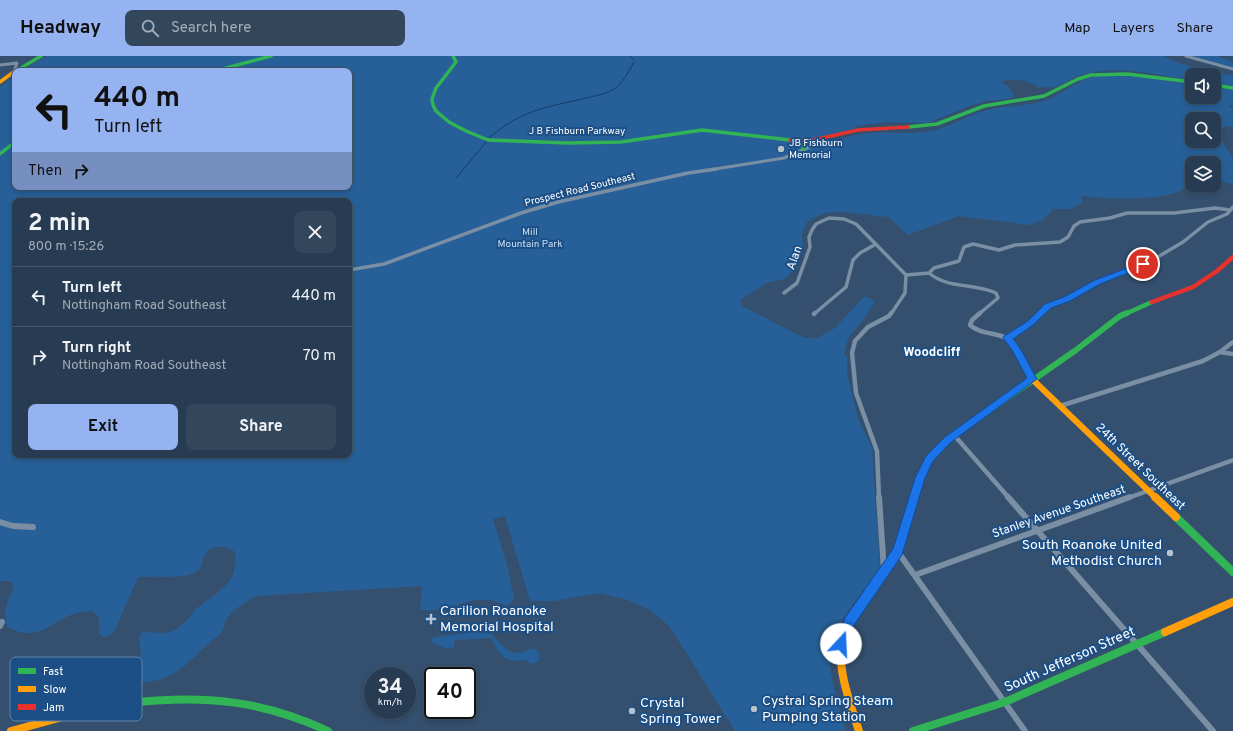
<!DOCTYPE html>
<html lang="en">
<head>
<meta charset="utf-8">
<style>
  body { margin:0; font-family:Overpass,sans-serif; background:#33475c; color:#f1f3f6; height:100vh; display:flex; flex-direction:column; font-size:15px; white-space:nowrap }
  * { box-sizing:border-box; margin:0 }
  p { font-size:13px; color:#a4adb8 }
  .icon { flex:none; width:22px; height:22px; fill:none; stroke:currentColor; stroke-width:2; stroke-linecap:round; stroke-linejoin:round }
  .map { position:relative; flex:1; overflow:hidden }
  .drawer { position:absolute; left:12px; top:142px; width:340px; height:260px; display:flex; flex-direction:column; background:#273c52; border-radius:8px; box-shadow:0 2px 6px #0003,0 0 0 1px #435669 }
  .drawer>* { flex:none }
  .guide { position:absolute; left:12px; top:12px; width:340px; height:122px; border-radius:8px; box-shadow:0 2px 6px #0003,0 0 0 1px #435669; background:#95b2f1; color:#111; overflow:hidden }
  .buttons { position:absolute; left:1185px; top:12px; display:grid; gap:8px }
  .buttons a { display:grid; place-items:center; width:36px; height:36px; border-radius:8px; background:#273c52; box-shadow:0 2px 6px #0003,0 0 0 1px #435669; font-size:20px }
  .speed { position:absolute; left:364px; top:611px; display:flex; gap:8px; font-size:20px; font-weight:700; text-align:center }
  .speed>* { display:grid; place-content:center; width:52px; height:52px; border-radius:50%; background:#273c52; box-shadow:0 2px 6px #0003,0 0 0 1px #435669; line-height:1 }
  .speed small { font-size:10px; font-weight:400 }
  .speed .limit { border:2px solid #111; border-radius:6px; background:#fff; color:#111 }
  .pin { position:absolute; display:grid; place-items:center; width:34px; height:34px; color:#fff; margin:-17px; border:2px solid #fff; border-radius:50%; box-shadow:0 1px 4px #0007 }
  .me { position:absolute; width:44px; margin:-22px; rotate:20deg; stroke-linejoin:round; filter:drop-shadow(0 0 3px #0008) }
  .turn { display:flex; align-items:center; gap:14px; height:84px; padding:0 16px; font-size:18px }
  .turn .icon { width:52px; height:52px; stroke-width:2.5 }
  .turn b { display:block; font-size:28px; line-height:34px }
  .then { display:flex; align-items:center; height:38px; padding:0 16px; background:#0003; gap:8px; font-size:15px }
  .round { display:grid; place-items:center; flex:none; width:42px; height:42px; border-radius:8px; background:#33475c }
  .overview { display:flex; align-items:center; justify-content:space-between; height:68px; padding:0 16px }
  h1 { font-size:24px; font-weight:700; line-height:30px }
  .cta { display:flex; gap:8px; margin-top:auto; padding:8px 16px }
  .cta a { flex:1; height:46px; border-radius:8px; background:#95b2f1; color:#111; font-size:16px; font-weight:700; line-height:46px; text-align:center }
  .cta a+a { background:#33475c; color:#f1f3f6 }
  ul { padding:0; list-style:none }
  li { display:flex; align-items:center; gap:12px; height:60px; padding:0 16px; border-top:1px solid #435669 }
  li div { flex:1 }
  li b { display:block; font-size:15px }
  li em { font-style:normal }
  header { display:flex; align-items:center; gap:24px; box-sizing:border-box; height:56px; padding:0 20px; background:#95b2f1; color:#111 }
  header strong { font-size:19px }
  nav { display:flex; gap:22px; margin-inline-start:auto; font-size:14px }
  .search { width:280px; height:36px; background:#33475c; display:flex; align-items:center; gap:10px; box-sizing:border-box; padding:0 14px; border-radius:8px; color:#a4adb8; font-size:15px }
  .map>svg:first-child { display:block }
  .green { fill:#276098; fill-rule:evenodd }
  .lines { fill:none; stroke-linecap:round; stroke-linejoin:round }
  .stream { stroke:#153b66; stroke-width:1 }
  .street-far3 { stroke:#7a8ea4; stroke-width:3 }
  .street-far2 { stroke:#7a8ea4; stroke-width:3.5 }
  .street-far1 { stroke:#7a8ea4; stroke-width:4.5 }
  .street { stroke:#7a8ea4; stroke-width:6 }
  .fast-far3 { stroke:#30b455; stroke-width:3.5 }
  .fast-far2 { stroke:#30b455; stroke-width:4.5 }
  .fast-far1 { stroke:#30b455; stroke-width:6 }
  .fast { stroke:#30b455; stroke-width:8 }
  .slow-far2 { stroke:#ff9f0a; stroke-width:3.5 }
  .slow-far1 { stroke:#ff9f0a; stroke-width:6 }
  .slow { stroke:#ff9f0a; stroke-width:8 }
  .jam-far1 { stroke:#e5322d; stroke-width:3.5 }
  .jam { stroke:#e5322d; stroke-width:4.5 }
  .route { fill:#1a73e8; stroke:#114b97 }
  .poi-dot { fill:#b8c2cc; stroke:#1c4f86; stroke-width:1.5 }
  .labels { text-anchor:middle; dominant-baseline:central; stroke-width:4; stroke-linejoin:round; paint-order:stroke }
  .far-street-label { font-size:10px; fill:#fff; stroke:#1c4f86 }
  .far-poi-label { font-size:10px; fill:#fff; stroke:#1c4f86; text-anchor:start }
  .far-park-label { font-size:10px; fill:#c8e0f8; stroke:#1c4f86 }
  .street-label { font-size:12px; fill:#fff; stroke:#1c4f86 }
  .neighbourhood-label { font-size:13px; font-weight:bold; fill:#fff; stroke:#1c4f86 }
  .near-poi-label { font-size:14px; fill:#fff; stroke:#1c4f86; text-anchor:start }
  .near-street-label { font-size:14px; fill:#fff; stroke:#1c4f86 }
  .key { fill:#1c4f86; stroke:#6084aa; stroke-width:1 }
  .key-label { font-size:11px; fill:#fff }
</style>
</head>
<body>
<header>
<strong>Headway</strong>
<div class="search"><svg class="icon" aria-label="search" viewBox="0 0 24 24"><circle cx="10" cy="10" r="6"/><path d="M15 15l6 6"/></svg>Search here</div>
<nav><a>Map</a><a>Layers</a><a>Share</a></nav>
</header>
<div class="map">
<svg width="1233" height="675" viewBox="0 0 1233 675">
  <rect width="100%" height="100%" fill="#34506e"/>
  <!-- green -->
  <path class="green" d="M47 0H1163C1185 12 1210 13 1233 20V30L1214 27V19H1192V24C1158 19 1118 9 1084 18 1075 20 1069 25 1062 28 1054 32 1045 31 1037 32L1036 29C1026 25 1011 21 1001 26L1009 31 1014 40 1008 43 987 45 969 50 928 67 890 66 854 70 859 73 813 84 815 93C835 86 847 79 870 77 893 75 916 80 939 73 954 68 968 59 984 55 1004 49 1026 51 1047 44 1063 38 1076 24 1093 21 1125 16 1160 24 1192 28V41H1214V31L1233 34V49L1228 50 1233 53V71L1225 70 1218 79 1233 102V128L1214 124V107H1192V125C1189 128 1186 131 1183 133 1165 146 1103 143 1081 140L1083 147 1070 153H1053L1043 164 1030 169 959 160 908 179 888 161 843 156 824 157 807 166 802 178 803 190 795 213 784 223 769 226 740 244 742 250 805 282H817L835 272 864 241H868L875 245 863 264 848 282 844 298 847 300V316L851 335 858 362 872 392 880 514C859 540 835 565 830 600 828 617 841 658 846 675H735L670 571 650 554 625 543 598 537 554 545H530L505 460 493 463 507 509 514 543 508 550 491 544H475L436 554H420L422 530 256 540C247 546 236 551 229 560 224 565 224 574 219 579 191 600 178 627 140 626L134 618 135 606 141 597 139 582 141 577 147 575C161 579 173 578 184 567 189 563 191 557 196 553 218 535 239 528 235 496 226 489 211 488 205 499 201 506 203 513 194 517 182 523 153 520 138 521L114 576 109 580 103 581 99 578V562L93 555C88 556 82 555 77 557 48 565 42 588 7 571 3 556 6 546 14 533L11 525H0V31L15 20V131H349V15H21ZM1192 63H1214V85H1192ZM15 145H349V399H15Z
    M1192 0H1217L1233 6V12Z
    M478 576 492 578C500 587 508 600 523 596 527 595 529 592 535 593L539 597V605L533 608 524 604 514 605 505 602 498 595 491 582 455 584 454 591C448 594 436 590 431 585L434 581Z"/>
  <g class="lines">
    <!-- stream -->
    <path class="stream" d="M630 0 634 4
      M489 82C519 56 541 52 578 44 589 41 604 39 614 33 623 27 629 15 634 6
      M456 122 487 85"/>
    <!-- street-far3 -->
    <path class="street-far3" d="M1186 0 1233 13
      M0 9 17 7 15 13 17 14
      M709 114 784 102 814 89 813 84"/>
    <!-- street-far2 -->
    <path class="street-far2" d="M349 214 384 208 521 157 558 146 688 117 716 113
      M929 217 934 212 959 205 964 191 973 188 999 194 1015 189 1060 186 1068 181 1074 170 1080 166 1110 162 1127 157H1174L1215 152 1230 154
      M929 217C948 233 974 227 996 237L998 242 979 258
      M906 219 929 217
      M784 237 797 227 810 191 809 181 812 174 816 168 829 162 844 163 856 168 906 219
      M814 258 846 231 853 204 860 197 876 188
      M891 258 905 237 906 219
      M1040 258 1048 250 1067 243 1097 226 1127 216 1151 205 1183 186 1208 166 1227 158 1233 151"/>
    <!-- street-far1 -->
    <path class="street-far1" d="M980 257 972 264 970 269C982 280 999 275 1011 285 1022 294 1024 311 1032 323
      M814 258 815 257
      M1007 283 1030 267 1041 257
      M1220 296 1233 298
      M1060 350 1203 305 1220 296 1233 286
      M954 379 1009 442
      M879 442 877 395 856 337 852 297 855 285 868 271 889 260 891 257
      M1128 442 1233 404"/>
    <!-- street -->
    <path class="street" d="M879 441 884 515
      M1008 441 1213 675
      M0 466 13 470 33 471
      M898 496 1025 675
      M915 519 1130 441
      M0 570 2 566"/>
    <!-- fast-far3 -->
    <path class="fast-far3" d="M453 0 456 6 436 32 432 43 433 49 436 55 449 66 466 75 488 84 568 87 621 86 702 74 790 84
      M16 15 41 0
      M215 15 271 0
      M1214 29 1233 32
      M908 71 937 68 984 50 1044 40 1078 23 1091 19 1127 18 1192 26
      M796 85 802 88 804 94
      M0 98 15 86"/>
    <!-- fast-far2 -->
    <path class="fast-far2" d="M1125 258 1152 246"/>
    <!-- fast-far1 -->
    <path class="fast-far1" d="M914 442 929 403 954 379 1076 294 1120 260 1127 257"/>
    <!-- fast -->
    <path class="fast" d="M1176 461 1233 516
      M884 516 898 496 915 441
      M137 646C206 639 264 645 328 675
      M913 675 1005 646 1165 576"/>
    <!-- slow-far2 -->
    <path class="slow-far2" d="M0 26 15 15"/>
    <!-- slow-far1 -->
    <path class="slow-far1" d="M1032 323 1156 442"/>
    <!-- slow -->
    <path class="slow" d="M1155 441 1176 461
      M1165 576 1233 546
      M11 675 88 654 137 646
      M859 675C831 591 833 587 884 516"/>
    <!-- jam-far1 -->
    <path class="jam-far1" d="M790 84H813L858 74 908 71"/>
    <!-- jam -->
    <path class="jam" d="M1152 246 1193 231 1217 215 1233 201"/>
  </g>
  <!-- route -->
  <path class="route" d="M1143 206 1147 208 1146 210 1100 228 1070 245 1051 252 1033 269 1013 283C1023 294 1029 310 1037 323L951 386 933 405 925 422 902 499 854 569 846 592 841 594 837 592 835 588 845 562 893 493 915 422 926 400 945 381 1027 322 1012 294 1003 282 1004 280 1028 265 1045 248 1064 241 1095 224Z"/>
  <!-- markers -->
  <g class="poi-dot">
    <circle cx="781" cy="93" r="4"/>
    <circle cx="1170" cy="497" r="4"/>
    <path d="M429 557h4v4h4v4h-4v4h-4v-4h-4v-4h4z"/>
    <circle cx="754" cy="653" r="4"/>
    <circle cx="632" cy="655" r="4"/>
  </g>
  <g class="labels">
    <!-- far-street labels -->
    <g class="far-street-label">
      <text x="577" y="75">J B Fishburn Parkway</text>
      <text transform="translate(580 134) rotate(-14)">Prospect Road Southeast</text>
    </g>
    <!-- far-poi labels -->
    <g class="far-poi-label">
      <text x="789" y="87">JB Fishburn<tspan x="789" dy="12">Memorial</tspan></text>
    </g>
    <!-- far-park labels -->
    <g class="far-park-label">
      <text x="530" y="176">Mill<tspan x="530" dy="12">Mountain Park</tspan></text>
    </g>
    <!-- street labels -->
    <g class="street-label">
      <text transform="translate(795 202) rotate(-71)">Alan</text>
      <text transform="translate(1140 411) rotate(44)">24th Street Southeast</text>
      <text transform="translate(1059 456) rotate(-19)">Stanley Avenue Southeast</text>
    </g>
    <!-- neighbourhood labels -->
    <g class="neighbourhood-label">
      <text x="932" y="297">Woodcliff</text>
    </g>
    <!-- near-poi labels -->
    <g class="near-poi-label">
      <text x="1162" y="489" text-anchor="end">South Roanoke United<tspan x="1162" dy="16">Methodist Church</tspan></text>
      <text x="440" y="555">Carilion Roanoke<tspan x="440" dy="16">Memorial Hospital</tspan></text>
      <text x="762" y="645">Cystral Spring Steam<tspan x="762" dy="16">Pumping Station</tspan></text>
      <text x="640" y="647">Crystal<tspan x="640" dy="16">Spring Tower</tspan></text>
    </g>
    <!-- near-street labels -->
    <g class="near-street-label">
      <text transform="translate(1070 604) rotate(-24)">South Jefferson Street</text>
    </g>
  </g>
  <!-- legend -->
  <rect x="10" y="601" width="132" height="64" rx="6" class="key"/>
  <rect x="18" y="612" width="18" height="6" fill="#30b455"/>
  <rect x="18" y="630" width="18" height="6" fill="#ff9f0a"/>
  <rect x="18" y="648" width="18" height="6" fill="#e5322d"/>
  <g class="key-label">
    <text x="43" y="619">Fast</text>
    <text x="43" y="637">Slow</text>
    <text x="43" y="655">Jam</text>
  </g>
</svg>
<div class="buttons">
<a><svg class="icon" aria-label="sound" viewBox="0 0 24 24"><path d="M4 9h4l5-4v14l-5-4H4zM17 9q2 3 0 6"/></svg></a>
<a><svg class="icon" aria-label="search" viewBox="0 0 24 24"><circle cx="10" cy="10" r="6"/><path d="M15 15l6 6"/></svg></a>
<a><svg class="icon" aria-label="layers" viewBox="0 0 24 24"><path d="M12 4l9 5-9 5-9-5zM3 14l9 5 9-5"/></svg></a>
</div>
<div class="speed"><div>34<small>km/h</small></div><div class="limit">40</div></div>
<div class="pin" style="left:1143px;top:208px;background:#d93025"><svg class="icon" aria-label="arrive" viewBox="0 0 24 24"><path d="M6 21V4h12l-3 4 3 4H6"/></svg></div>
<svg class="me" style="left:841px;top:588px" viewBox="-20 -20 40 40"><circle r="19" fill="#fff"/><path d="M0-13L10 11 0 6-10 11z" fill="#1a73e8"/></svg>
<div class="guide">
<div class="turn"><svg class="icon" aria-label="left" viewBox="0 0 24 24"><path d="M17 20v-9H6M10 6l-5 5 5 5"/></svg><div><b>440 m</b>Turn left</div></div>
<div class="then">Then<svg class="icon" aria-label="right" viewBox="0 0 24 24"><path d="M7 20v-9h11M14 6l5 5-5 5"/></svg></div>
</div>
<section class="drawer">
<div class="overview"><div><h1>2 min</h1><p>800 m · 15:26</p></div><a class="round"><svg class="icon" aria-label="close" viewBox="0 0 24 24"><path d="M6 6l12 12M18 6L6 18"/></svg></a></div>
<ul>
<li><svg class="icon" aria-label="left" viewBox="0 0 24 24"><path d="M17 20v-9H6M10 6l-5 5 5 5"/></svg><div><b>Turn left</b><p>Nottingham Road Southeast</p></div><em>440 m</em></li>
<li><svg class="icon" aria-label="right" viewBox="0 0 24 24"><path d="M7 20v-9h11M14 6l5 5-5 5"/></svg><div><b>Turn right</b><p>Nottingham Road Southeast</p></div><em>70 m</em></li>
</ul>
<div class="cta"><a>Exit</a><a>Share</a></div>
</section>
</div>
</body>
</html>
